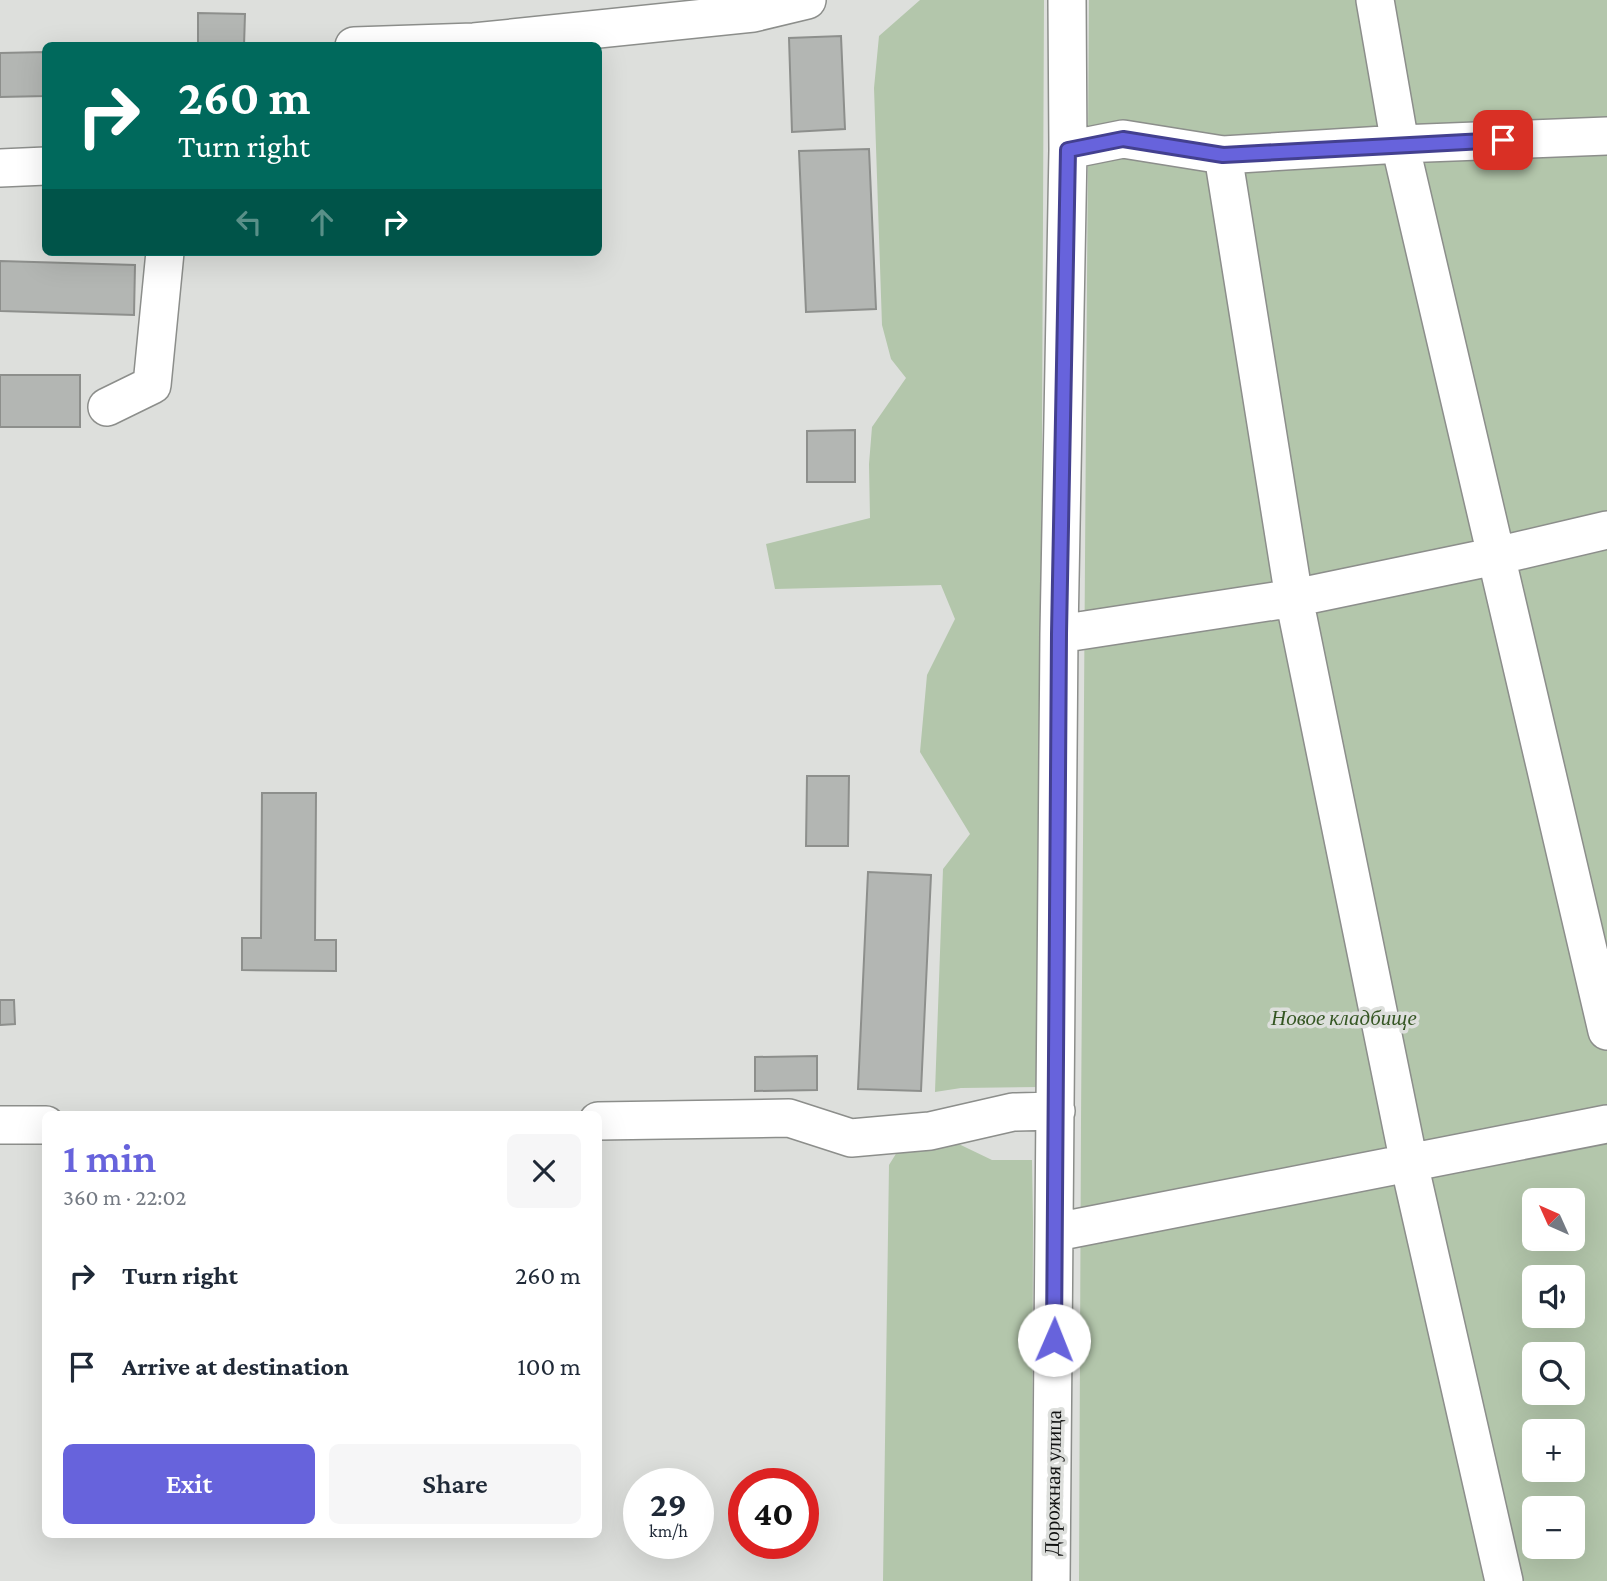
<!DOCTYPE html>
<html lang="en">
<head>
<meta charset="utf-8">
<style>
  body { margin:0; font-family:"Crimson Pro",serif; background:#f6f6f7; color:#1f2937; height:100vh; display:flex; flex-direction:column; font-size:26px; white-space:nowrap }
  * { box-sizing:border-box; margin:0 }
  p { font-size:23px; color:#747a83 }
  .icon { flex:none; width:38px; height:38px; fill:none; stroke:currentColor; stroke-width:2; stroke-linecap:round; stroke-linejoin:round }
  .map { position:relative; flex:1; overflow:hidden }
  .drawer { position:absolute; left:42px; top:1111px; width:560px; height:427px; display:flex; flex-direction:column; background:#fff; border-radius:10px; box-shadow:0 7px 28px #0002 }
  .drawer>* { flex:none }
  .hud { position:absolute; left:42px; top:42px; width:560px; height:214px; border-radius:10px; box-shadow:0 7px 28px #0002; background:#00695c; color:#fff; overflow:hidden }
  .needle { width:46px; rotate:315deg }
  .fabs { position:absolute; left:1522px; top:1188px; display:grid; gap:14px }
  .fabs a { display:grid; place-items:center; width:63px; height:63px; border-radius:10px; background:#fff; box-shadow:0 7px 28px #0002; font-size:35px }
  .speed { position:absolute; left:623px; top:1468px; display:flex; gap:14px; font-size:35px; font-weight:700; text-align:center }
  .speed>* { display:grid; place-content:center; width:91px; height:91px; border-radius:50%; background:#fff; box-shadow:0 7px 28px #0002; line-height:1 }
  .speed small { font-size:18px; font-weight:400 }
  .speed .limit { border:10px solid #d22; background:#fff; color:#111 }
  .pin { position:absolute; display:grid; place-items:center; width:60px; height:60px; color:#fff; margin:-30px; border-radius:14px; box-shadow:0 4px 10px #0006 }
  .me { position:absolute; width:77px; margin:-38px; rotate:1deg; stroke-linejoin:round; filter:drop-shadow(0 0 5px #0008) }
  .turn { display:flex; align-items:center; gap:24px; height:147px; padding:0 21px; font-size:32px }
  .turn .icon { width:91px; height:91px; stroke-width:2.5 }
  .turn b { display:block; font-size:49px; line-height:60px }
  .lanes { display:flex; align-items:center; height:66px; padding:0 21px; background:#0003; justify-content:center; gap:35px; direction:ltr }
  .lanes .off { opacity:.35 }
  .round { display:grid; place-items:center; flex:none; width:74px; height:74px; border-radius:10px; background:#f6f6f7 }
  .headline { display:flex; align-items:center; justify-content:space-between; height:119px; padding:0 21px }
  h1 { font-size:42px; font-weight:600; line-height:52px; color:#6763dc }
  .cta { display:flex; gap:14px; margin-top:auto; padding:14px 21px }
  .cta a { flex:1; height:80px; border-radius:10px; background:#6763dc; color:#fff; font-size:28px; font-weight:600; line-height:80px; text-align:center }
  .cta a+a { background:#f6f6f7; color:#1f2937 }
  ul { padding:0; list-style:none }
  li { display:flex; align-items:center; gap:21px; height:91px; padding:0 21px }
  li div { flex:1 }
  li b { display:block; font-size:26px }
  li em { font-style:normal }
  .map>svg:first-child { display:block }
  .green { fill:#b3c6ab; fill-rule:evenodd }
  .building { fill:#b3b6b3; stroke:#8d8f8c; stroke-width:2 }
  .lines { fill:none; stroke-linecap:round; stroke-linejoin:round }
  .minor-casing { stroke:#8c8e8b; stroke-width:40 }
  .minor { stroke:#fff; stroke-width:37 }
  .route-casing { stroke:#43408f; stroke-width:18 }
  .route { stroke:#6763dc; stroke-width:12 }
  .labels { text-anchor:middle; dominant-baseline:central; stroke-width:7; stroke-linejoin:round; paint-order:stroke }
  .park-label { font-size:21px; font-style:italic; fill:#355623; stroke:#dddfdc }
  .street-label { font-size:21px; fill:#101110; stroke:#dddfdc }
</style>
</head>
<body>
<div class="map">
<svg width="1607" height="1581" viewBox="0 0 1607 1581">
  <rect width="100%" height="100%" fill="#dddfdc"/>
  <!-- green -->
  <path class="green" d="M920 0H1044L1039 1087 961 1088 935 1092 943 869 970 834 920 752 927 675 955 619 941 585 775 589 766 544 870 518 869 464 872 427 906 378 891 359 882 325 874 88 879 36Z
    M1089 0H1607V1581H1079L1081 1122ZM1535 1200H1573V1239H1535ZM1535 1278H1573V1316H1535ZM1535 1354H1573V1393H1535ZM1535 1432H1573V1470H1535ZM1535 1508H1573V1547H1535Z
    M915 1123 992 1160H1032L1033 1221 1032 1581H883L889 1165Z"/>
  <!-- building -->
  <path class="building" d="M198 13 245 14 244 46H198Z
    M841 36 845 129 792 132 789 38Z
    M46 52V96L0 97V53Z
    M869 149 876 309 806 312 799 151Z
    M0 261 135 265 134 315 0 311Z
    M0 375H80V427H0Z
    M855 430V482H807V431Z
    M807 776H849L848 846H806Z
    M262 793H316L315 940H336V971L242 970V938H261Z
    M868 872 931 875 921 1091 858 1089Z
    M0 1000H14L15 1024 0 1025Z
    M817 1056V1090L755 1091V1057Z"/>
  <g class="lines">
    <!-- minor casing -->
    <g class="minor-casing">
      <path id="minor" d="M1375 0 1400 144 1607 1031
        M354 46 474 42 753 13 807 0
        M1068 150 1123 139 1223 155 1400 144 1607 136
        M1223 155 1294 598 1409 1163 1504 1581
        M0 168 46 166
        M107 407 152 385 165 252
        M1059 634 1294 598 1496 556 1607 530
        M598 1121 789 1118 851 1138 930 1131 1013 1112 1056 1111
        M0 1125H46
        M1056 1232 1607 1124
        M1051 1581 1059 634 1068 150 1067 0"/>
    </g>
    <!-- minor -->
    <use href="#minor" class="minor"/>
  </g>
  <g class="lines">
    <!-- route casing -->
    <g class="route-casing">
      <path id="route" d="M1054 1340 1059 634 1068 150 1123 139 1223 155 1503 140"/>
    </g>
    <!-- route -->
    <use href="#route" class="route"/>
  </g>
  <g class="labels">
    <!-- park labels -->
    <g class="park-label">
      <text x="1344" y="1018">Новое кладбище</text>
    </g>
    <!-- street labels -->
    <g class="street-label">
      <text transform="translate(1053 1483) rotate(-89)">Дорожная улица</text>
    </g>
  </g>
</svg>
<div class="fabs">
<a><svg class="needle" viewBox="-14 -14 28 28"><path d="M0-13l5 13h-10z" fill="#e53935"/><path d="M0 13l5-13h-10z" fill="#747a83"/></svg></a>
<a><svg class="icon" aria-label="sound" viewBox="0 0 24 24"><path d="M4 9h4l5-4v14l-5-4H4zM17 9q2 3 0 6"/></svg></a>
<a><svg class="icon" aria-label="search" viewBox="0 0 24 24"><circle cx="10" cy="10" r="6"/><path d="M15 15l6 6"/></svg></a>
<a>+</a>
<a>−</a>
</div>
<div class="speed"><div>29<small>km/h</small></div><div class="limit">40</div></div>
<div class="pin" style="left:1503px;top:140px;background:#d93025"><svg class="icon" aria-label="arrive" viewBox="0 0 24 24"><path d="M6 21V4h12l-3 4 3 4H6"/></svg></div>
<svg class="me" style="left:1054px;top:1340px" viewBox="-20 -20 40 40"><circle r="19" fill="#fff"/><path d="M0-13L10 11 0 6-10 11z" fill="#6763dc"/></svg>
<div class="hud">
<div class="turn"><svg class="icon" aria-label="right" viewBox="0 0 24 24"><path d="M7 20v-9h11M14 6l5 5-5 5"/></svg><div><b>260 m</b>Turn right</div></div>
<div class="lanes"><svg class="icon off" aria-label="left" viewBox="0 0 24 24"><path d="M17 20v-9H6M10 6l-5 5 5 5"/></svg><svg class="icon off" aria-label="ahead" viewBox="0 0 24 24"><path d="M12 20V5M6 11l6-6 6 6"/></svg><svg class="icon" aria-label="right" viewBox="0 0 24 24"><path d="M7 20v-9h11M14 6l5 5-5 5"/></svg></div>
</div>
<section class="drawer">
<div class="headline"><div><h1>1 min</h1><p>360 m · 22:02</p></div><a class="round"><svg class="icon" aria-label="close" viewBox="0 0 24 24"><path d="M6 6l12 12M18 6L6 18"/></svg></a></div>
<ul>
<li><svg class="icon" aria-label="right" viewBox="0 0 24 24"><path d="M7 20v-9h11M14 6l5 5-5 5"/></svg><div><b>Turn right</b></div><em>260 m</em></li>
<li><svg class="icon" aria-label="arrive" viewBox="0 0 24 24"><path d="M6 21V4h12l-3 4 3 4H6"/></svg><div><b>Arrive at destination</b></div><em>100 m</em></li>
</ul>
<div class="cta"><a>Exit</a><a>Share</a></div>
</section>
</div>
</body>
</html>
